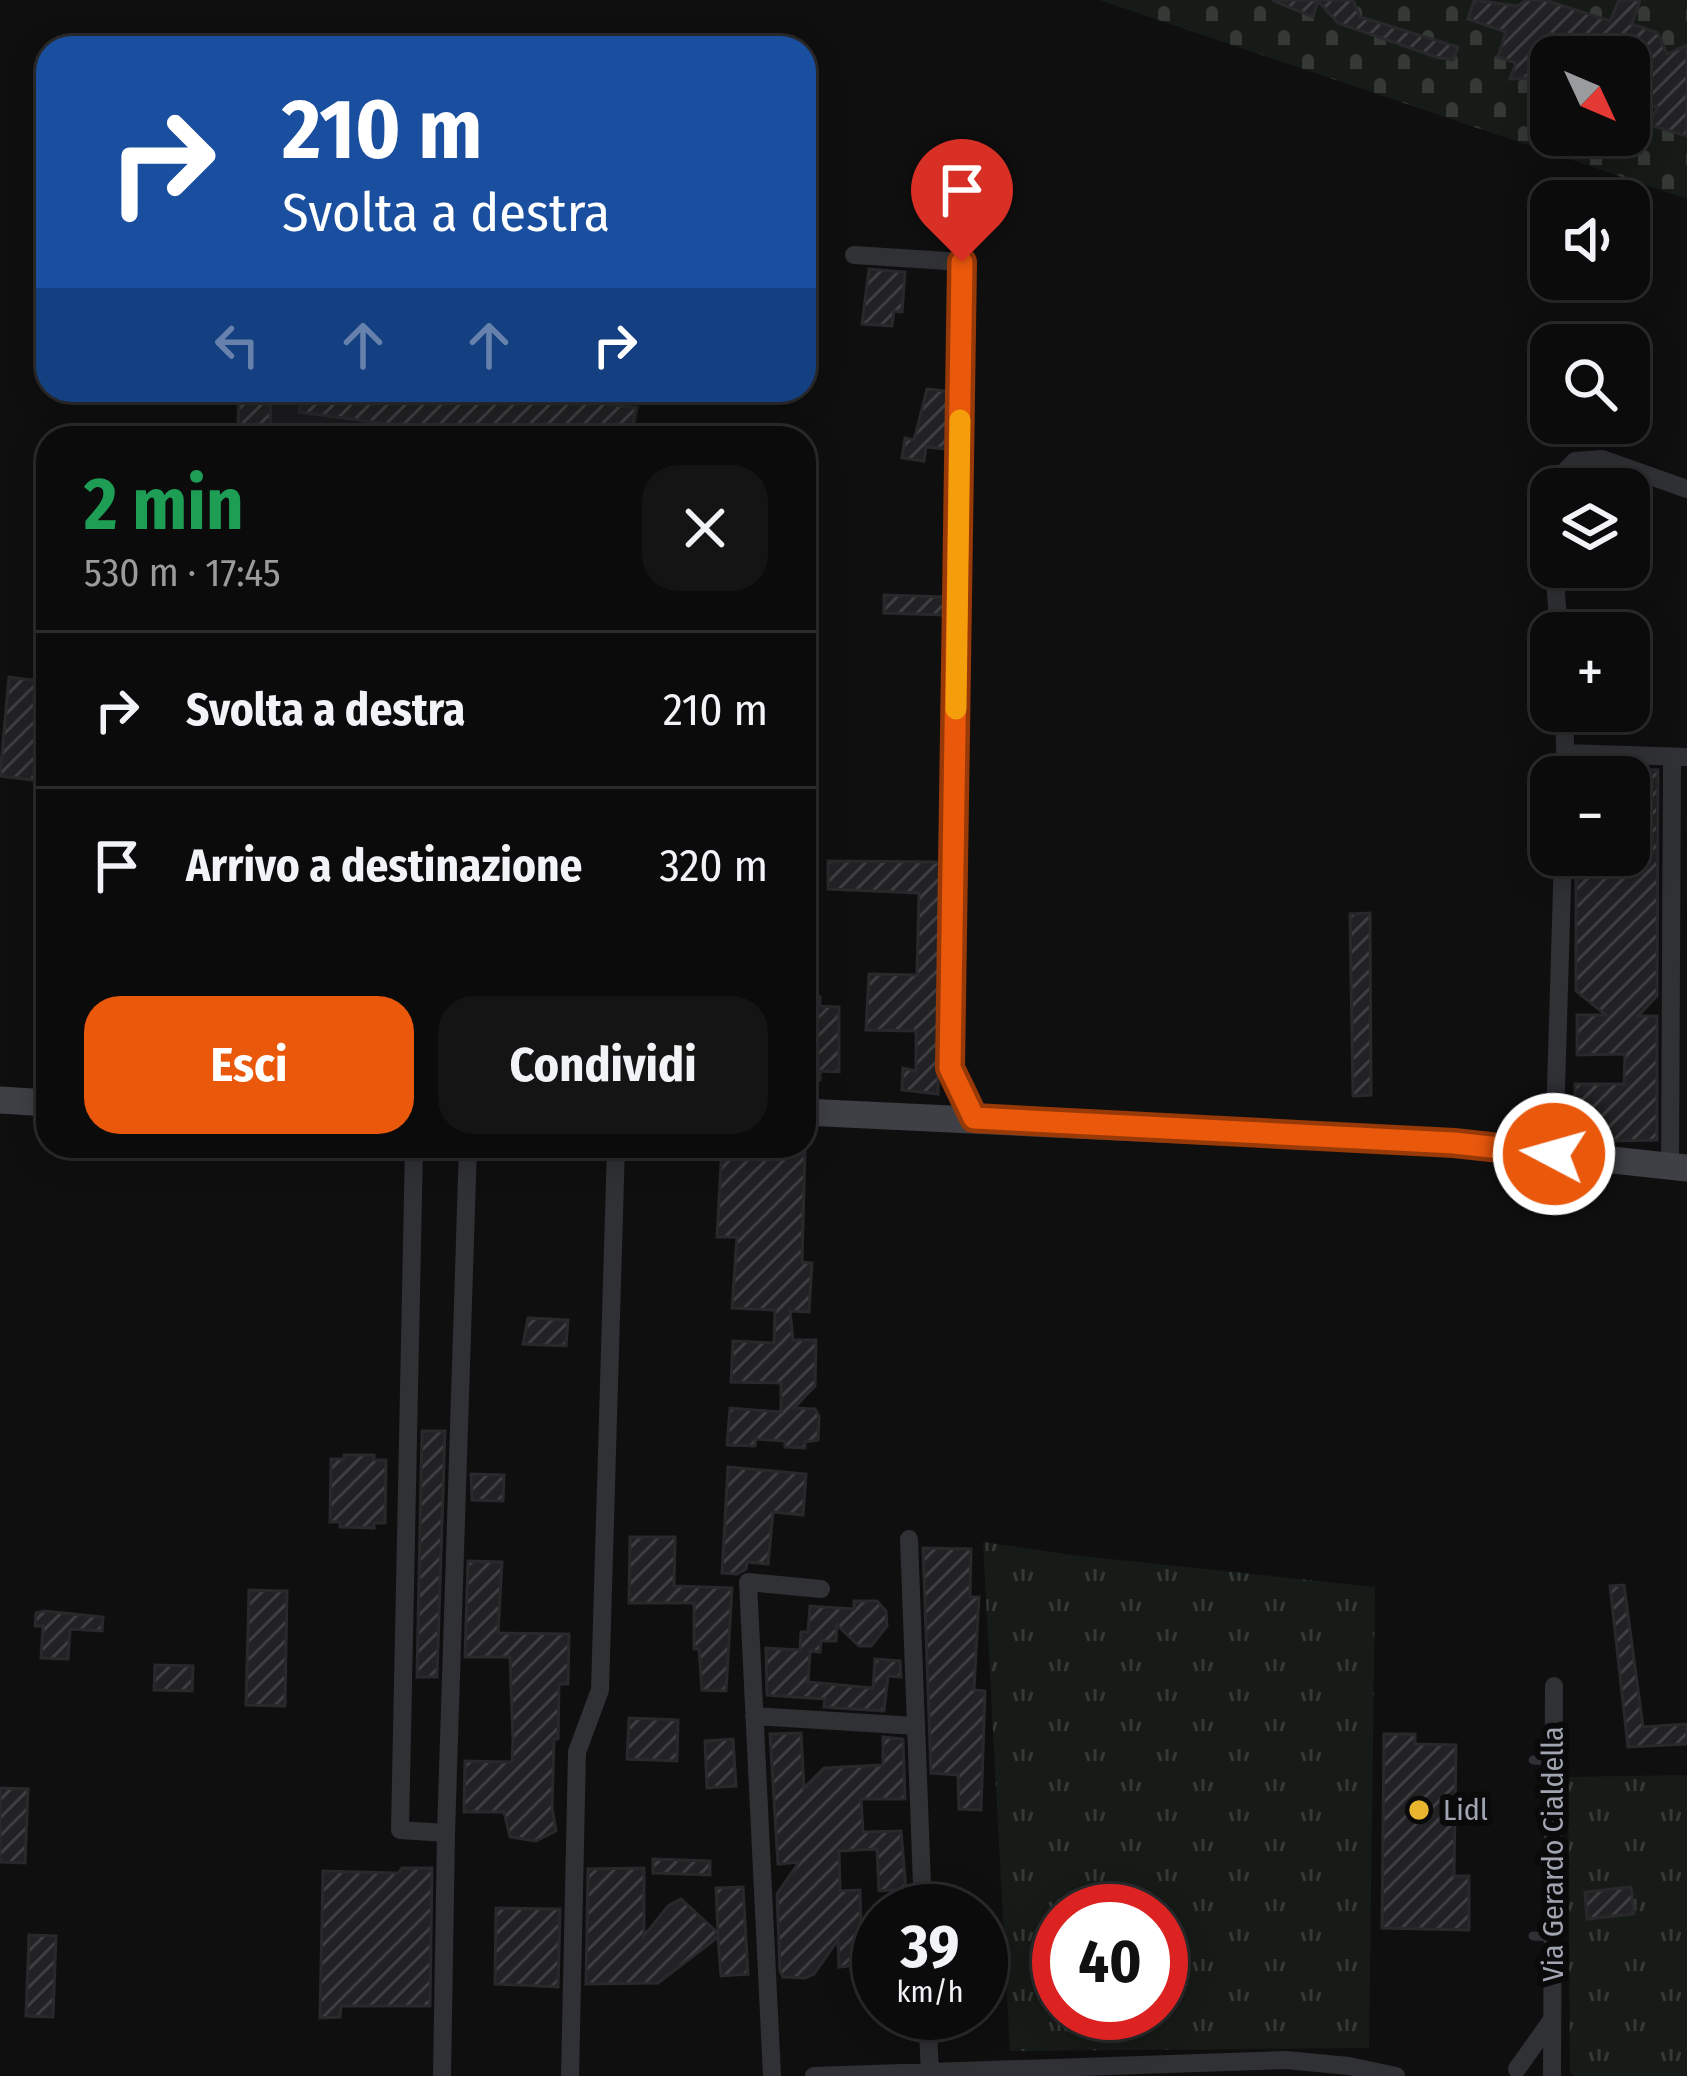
<!DOCTYPE html>
<html lang="it">
<head>
<meta charset="utf-8">
<style>
  body { margin:0; font-family:"Fira Sans Condensed",sans-serif; background:#141415; color:#f1f3f6; height:100vh; display:flex; flex-direction:column; font-size:45px; white-space:nowrap }
  * { box-sizing:border-box; margin:0 }
  p { font-size:39px; color:#9a9b9d }
  .icon { flex:none; width:66px; height:66px; fill:none; stroke:currentColor; stroke-width:2; stroke-linecap:round; stroke-linejoin:round }
  .map { position:relative; flex:1; overflow:hidden }
  .panel { position:absolute; left:36px; top:426px; width:780px; height:732px; display:flex; flex-direction:column; background:#0b0b0c; border-radius:36px; box-shadow:0 6px 30px #0003,0 0 0 3px #2b2b2d }
  .panel>* { flex:none }
  .hud { position:absolute; left:36px; top:36px; width:780px; height:366px; border-radius:36px; box-shadow:0 6px 30px #0003,0 0 0 3px #2b2b2d; background:#1a4fa0; color:#fff; overflow:hidden }
  .needle { width:78px; rotate:134deg }
  .tools { position:absolute; left:1530px; top:36px; display:grid; gap:24px }
  .tools a { display:grid; place-items:center; width:120px; height:120px; border-radius:24px; background:#0b0b0c; box-shadow:0 6px 30px #0003,0 0 0 3px #2b2b2d; font-size:60px }
  .speed { position:absolute; left:852px; top:1884px; display:flex; gap:24px; font-size:60px; font-weight:700; text-align:center }
  .speed>* { display:grid; place-content:center; width:156px; height:156px; border-radius:50%; background:#0b0b0c; box-shadow:0 6px 30px #0003,0 0 0 3px #2b2b2d; line-height:1 }
  .speed small { font-size:30px; font-weight:400 }
  .speed .limit { border:18px solid #d22; background:#fff; color:#111 }
  .pin { position:absolute; display:grid; place-items:center; width:102px; height:102px; color:#fff; margin:-123px -51px; border-radius:50% 50% 50% 0; rotate:-45deg; box-shadow:0 0 12px #0007 }
  .pin .icon { rotate:45deg }
  .me { position:absolute; width:132px; margin:-66px; rotate:276deg; stroke-linejoin:round; filter:drop-shadow(0 0 9px #0008) }
  .turn { display:flex; align-items:center; gap:42px; height:252px; padding:0 48px; font-size:54px }
  .turn .icon { width:156px; height:156px; stroke-width:2.5 }
  .turn b { display:block; font-size:84px; line-height:102px }
  .lanes { display:flex; align-items:center; height:114px; padding:0 48px; background:#0003; justify-content:center; gap:60px; direction:ltr }
  .lanes .off { opacity:.35 }
  .round { display:grid; place-items:center; flex:none; width:126px; height:126px; border-radius:36px; background:#141415 }
  .headline { display:flex; align-items:center; justify-content:space-between; height:204px; padding:0 48px }
  h1 { font-size:72px; font-weight:700; line-height:90px; color:#1e9e55 }
  .action { display:flex; gap:24px; margin-top:auto; padding:24px 48px }
  .action a { flex:1; height:138px; border-radius:36px; background:#ea580c; color:#fff; font-size:48px; font-weight:700; line-height:138px; text-align:center }
  .action a+a { background:#141415; color:#f1f3f6 }
  ul { padding:0; list-style:none }
  li { display:flex; align-items:center; gap:36px; height:156px; padding:0 48px; border-top:3px solid #2b2b2d }
  li div { flex:1 }
  li b { display:block; font-size:45px }
  li em { font-style:normal }
  .map>svg:first-child { display:block }
  .built { fill:#1b1b1d }
  .grass { fill:url(#grass-tufts); fill-rule:evenodd }
  .cemetery { fill:url(#cemetery-stones); fill-rule:evenodd }
  .building { fill:url(#building-hatch); stroke:#29292c; stroke-width:3 }
  .lines { fill:none; stroke-linecap:round; stroke-linejoin:round }
  .lane { stroke:#303135; stroke-width:9 }
  .street { stroke:#303135; stroke-width:18 }
  .secondary { stroke:#3e4045; stroke-width:27 }
  .route-casing { stroke:#983908; stroke-width:30 }
  .route { stroke:#ea580c; stroke-width:21 }
  .slow { stroke:#f59e0b; stroke-width:21 }
  .poi-dot { fill:#e9b52f; stroke:#0a0a0b; stroke-width:4.5 }
  .labels { text-anchor:middle; dominant-baseline:central; stroke-width:12; stroke-linejoin:round; paint-order:stroke }
  .poi-label { font-size:30px; fill:#a1a5b1; stroke:#0a0a0b; text-anchor:start }
  .street-label { font-size:30px; fill:#a1a5b1; stroke:#0a0a0b }
</style>
</head>
<body>
<div class="map">
<svg width="1687" height="2076" viewBox="0 0 1687 2076">
  <defs>
    <pattern id="grass-tufts" width="24" height="20" patternUnits="userSpaceOnUse" patternTransform="scale(3)"><rect width="24" height="20" fill="#161b17"/><path d="M3 7l-1-3M5 7V3M7 7l1-3M15 17l-1-3M17 17v-4M19 17l1-3" fill="none" stroke="#353936"/></pattern>
    <pattern id="cemetery-stones" width="16" height="16" patternUnits="userSpaceOnUse" patternTransform="scale(3)"><rect width="16" height="16" fill="#161b17"/><path d="M2 7V4a2 2 0 0 1 4 0v3zM10 15v-3a2 2 0 0 1 4 0v3z" fill="#353936"/></pattern>
    <pattern id="building-hatch" width="6" height="6" patternUnits="userSpaceOnUse" patternTransform="scale(3)"><rect width="6" height="6" fill="#222224"/><path d="M-1 1l2-2M0 6l6-6M5 7l2-2" fill="none" stroke="#3f3f41"/></pattern>
  </defs>
  <rect width="100%" height="100%" fill="#0f0f10"/>
  <!-- built -->
  <path class="built" d="M237 390H643L633 438H236Z"/>
  <!-- grass -->
  <path class="grass" d="M983 1542 1072 1555 1375 1587 1369 2048 1010 2051ZM1059 1911H1161V2013H1059Z
    M1687 1775V2076H1574L1570 2072 1568 1777Z"/>
  <!-- cemetery -->
  <path class="cemetery" d="M1099 0H1687V199L1129 10ZM1551 57H1629V135H1551Z"/>
  <!-- building -->
  <path class="building" d="M1272 0H1353L1360 17 1458 47 1453 60 1436 57 1338 23 1318 1 1313 17Z
    M1474 0 1517 6 1527 0H1545L1610 21 1619 0H1640L1632 24 1658 33 1667 54 1687 45V136L1650 125 1657 107 1629 97V52L1600 39 1596 50 1551 34V94L1528 86 1531 78 1510 79 1516 63 1498 57 1506 32 1468 19Z
    M869 269 905 272 902 312 894 311 892 326 862 324Z
    M927 389 947 391 946 449 926 447 924 461 902 458 905 438 914 440Z
    M239 390H271L270 438H238Z
    M303 390H504L636 408 630 438H492L299 412Z
    M884 595 944 597V615L884 613Z
    M9 677 48 682V782L0 776Z
    M1629 769 1658 770 1657 996 1638 1016H1657V1140L1606 1141 1575 1138V1084H1624L1625 1054 1577 1055V1015H1606L1576 991V855H1629Z
    M828 861 940 862 938 1094 902 1090 903 1068 916 1071V1031L866 1030 869 974 917 975 919 893 828 889Z
    M1370 913 1371 1095 1353 1096 1350 914Z
    M820 997V1006L839 1007V1072L820 1071V1080H804V999Z
    M722 1146H805L802 1262 812 1263 809 1312 790 1311 793 1340H816L815 1386 794 1408 815 1409 819 1416 818 1440 805 1442V1448L785 1447V1441L756 1439 755 1446 727 1445 730 1408 781 1412V1383L731 1382 733 1341 774 1343 775 1310 732 1308 737 1237H717Z
    M528 1318 568 1320 566 1346 523 1344Z
    M422 1431H445L437 1677H417Z
    M344 1455H374V1460H386L385 1523H374V1528L340 1527V1522H330L331 1459H344Z
    M728 1467 806 1474 803 1515 773 1512 768 1564 747 1562 746 1569 737 1574 722 1573Z
    M471 1474 504 1475 503 1501 472 1500Z
    M630 1537H675L674 1586 732 1588 726 1691 702 1690 699 1649H694V1603H629Z
    M923 1548 971 1549 970 1597H979L974 1690 985 1691 981 1810 959 1809 958 1775 931 1773Z
    M468 1561 502 1562 498 1633 569 1634 568 1684H559L558 1739H554L552 1807 556 1831 536 1841 510 1837 504 1812H464L465 1761 512 1762 513 1741 510 1657H465Z
    M1624 1585 1643 1727 1687 1724V1744L1628 1747 1610 1586Z
    M249 1590 287 1591 285 1706 246 1705Z
    M854 1601H877L886 1611 887 1626 871 1646H859L837 1625 836 1641H821L820 1652 810 1651 808 1682 873 1688 875 1659 900 1661 901 1677 888 1676 884 1711 824 1707 825 1699 767 1695 766 1648 800 1650 801 1632H808L810 1606 854 1609Z
    M44 1611 103 1617 102 1631 70 1629 68 1659 41 1658 43 1626H35L36 1613Z
    M155 1665 193 1666 192 1691 154 1690Z
    M629 1718 678 1720 677 1761 627 1759Z
    M801 1733 804 1788 824 1768 883 1765V1737L903 1739 905 1799H861L863 1832 901 1831 906 1889 879 1891 877 1849 839 1851 840 1891 860 1890 861 1932H879V1963L839 1967 838 1940 814 1974 805 1978 783 1977 780 1971 777 1894 799 1862 778 1864 770 1734Z
    M1384 1734H1415V1744L1456 1745 1454 1876H1469V1930L1382 1928Z
    M733 1739 736 1786 707 1788 705 1741Z
    M0 1788 28 1789 25 1863 0 1862Z
    M653 1859 710 1861V1875L653 1873Z
    M402 1868H432L430 2006H341L340 2017 320 2018 323 1871 398 1873Z
    M644 1868V1936L668 1906 681 1899 718 1933 716 1888 743 1887 748 1974 721 1976 718 1937 658 1983 586 1984 588 1869Z
    M1631 1887 1634 1914 1587 1919 1585 1892Z
    M496 1908 560 1909 558 1987 495 1984Z
    M29 1935 56 1936 53 2017 26 2016Z"/>
  <g class="lines">
    <!-- lane -->
    <path class="lane" d="M1533 1760 1553 1761
      M1533 1936 1552 1937"/>
    <!-- street -->
    <path class="street" d="M854 255 963 262 950 1068 974 1118
      M1556 489 1558 479 1575 461 1602 459 1687 489
      M1554 567 1559 633
      M1564 711 1566 777
      M1566 753 1687 757
      M414 1146 400 1830 446 1833
      M1554 1154 1563 855
      M1670 1167 1672 757
      M909 1539 923 1911
      M754 1716 916 1726
      M927 2013 930 2072
      M1517 2069 1551 2021
      M442 2076 446 1833 468 1146
      M570 2076 577 1752 600 1690 616 1146
      M772 2076 748 1582 821 1589
      M814 2076 1286 2060 1349 2066 1396 2076
      M1552 2076 1554 1686"/>
    <!-- secondary -->
    <path class="secondary" d="M0 1100 48 1103
      M804 1112 1454 1143 1687 1168"/>
  </g>
  <g class="lines">
    <!-- route casing -->
    <g class="route-casing">
      <path id="route" d="M962 262 950 1068 974 1118 1454 1143 1554 1154"/>
    </g>
    <!-- route -->
    <use href="#route" class="route"/>
    <!-- slow -->
    <path class="slow" d="M956 709 960 420"/>
  </g>
  <!-- markers -->
  <circle class="poi-dot" cx="1419" cy="1810" r="12"/>
  <g class="labels">
    <!-- poi labels -->
    <g class="poi-label">
      <text x="1443" y="1810">Lidl</text>
    </g>
    <!-- street labels -->
    <g class="street-label">
      <text transform="translate(1553 1854) rotate(-90)">Via Gerardo Cialdella</text>
    </g>
  </g>
</svg>
<div class="tools">
<a><svg class="needle" viewBox="-14 -14 28 28"><path d="M0-13l5 13h-10z" fill="#e53935"/><path d="M0 13l5-13h-10z" fill="#9a9b9d"/></svg></a>
<a><svg class="icon" aria-label="sound" viewBox="0 0 24 24"><path d="M4 9h4l5-4v14l-5-4H4zM17 9q2 3 0 6"/></svg></a>
<a><svg class="icon" aria-label="search" viewBox="0 0 24 24"><circle cx="10" cy="10" r="6"/><path d="M15 15l6 6"/></svg></a>
<a><svg class="icon" aria-label="layers" viewBox="0 0 24 24"><path d="M12 4l9 5-9 5-9-5zM3 14l9 5 9-5"/></svg></a>
<a>+</a>
<a>−</a>
</div>
<div class="speed"><div>39<small>km/h</small></div><div class="limit">40</div></div>
<div class="pin" style="left:962px;top:262px;background:#d93025"><svg class="icon" aria-label="arrive" viewBox="0 0 24 24"><path d="M6 21V4h12l-3 4 3 4H6"/></svg></div>
<svg class="me" style="left:1554px;top:1154px" viewBox="-20 -20 40 40"><circle r="17" fill="#ea580c" stroke="#fff" stroke-width="3"/><path d="M0-11L8 9 0 5-8 9z" fill="#fff"/></svg>
<div class="hud">
<div class="turn"><svg class="icon" aria-label="right" viewBox="0 0 24 24"><path d="M7 20v-9h11M14 6l5 5-5 5"/></svg><div><b>210 m</b>Svolta a destra</div></div>
<div class="lanes"><svg class="icon off" aria-label="left" viewBox="0 0 24 24"><path d="M17 20v-9H6M10 6l-5 5 5 5"/></svg><svg class="icon off" aria-label="ahead" viewBox="0 0 24 24"><path d="M12 20V5M6 11l6-6 6 6"/></svg><svg class="icon off" aria-label="ahead" viewBox="0 0 24 24"><path d="M12 20V5M6 11l6-6 6 6"/></svg><svg class="icon" aria-label="right" viewBox="0 0 24 24"><path d="M7 20v-9h11M14 6l5 5-5 5"/></svg></div>
</div>
<section class="panel">
<div class="headline"><div><h1>2 min</h1><p>530 m · 17:45</p></div><a class="round"><svg class="icon" aria-label="close" viewBox="0 0 24 24"><path d="M6 6l12 12M18 6L6 18"/></svg></a></div>
<ul>
<li><svg class="icon" aria-label="right" viewBox="0 0 24 24"><path d="M7 20v-9h11M14 6l5 5-5 5"/></svg><div><b>Svolta a destra</b></div><em>210 m</em></li>
<li><svg class="icon" aria-label="arrive" viewBox="0 0 24 24"><path d="M6 21V4h12l-3 4 3 4H6"/></svg><div><b>Arrivo a destinazione</b></div><em>320 m</em></li>
</ul>
<div class="action"><a>Esci</a><a>Condividi</a></div>
</section>
</div>
</body>
</html>
